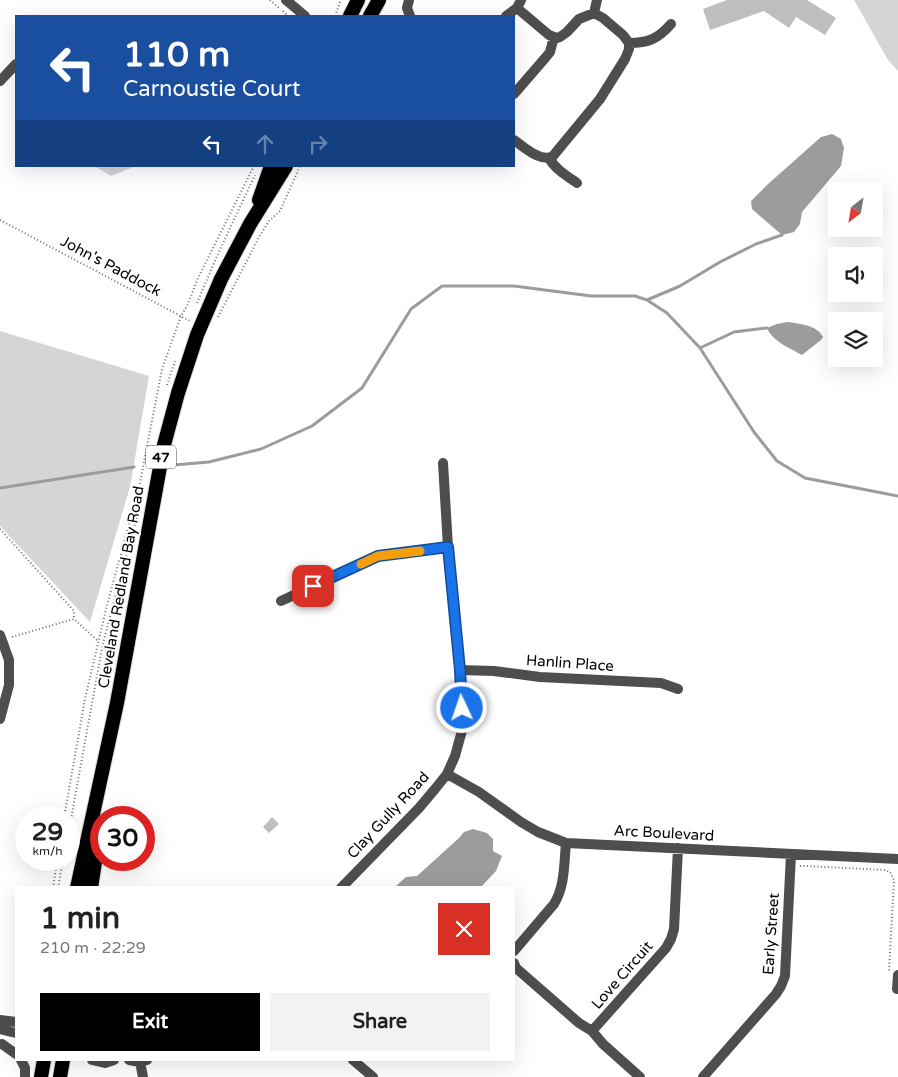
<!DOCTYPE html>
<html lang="en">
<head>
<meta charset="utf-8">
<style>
  body { margin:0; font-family:"Varela Round",sans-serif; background:#f2f2f2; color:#222; height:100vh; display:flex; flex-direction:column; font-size:19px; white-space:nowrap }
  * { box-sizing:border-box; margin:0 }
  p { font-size:16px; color:#767676 }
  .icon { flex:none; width:28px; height:28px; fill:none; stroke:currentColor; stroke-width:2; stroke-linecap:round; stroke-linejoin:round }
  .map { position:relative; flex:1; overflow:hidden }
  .sheet { position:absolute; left:15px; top:886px; width:500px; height:175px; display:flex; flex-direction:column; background:#fff; border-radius:0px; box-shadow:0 5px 20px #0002 }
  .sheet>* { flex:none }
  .banner { position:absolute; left:15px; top:15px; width:500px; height:152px; border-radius:0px; box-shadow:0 5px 20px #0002; background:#1a4fa0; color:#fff; overflow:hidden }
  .needle { width:32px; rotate:211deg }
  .fabs { position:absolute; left:828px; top:182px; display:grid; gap:10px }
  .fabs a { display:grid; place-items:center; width:55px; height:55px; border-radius:0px; background:#fff; box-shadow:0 5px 20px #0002; font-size:25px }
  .speed { position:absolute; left:15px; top:806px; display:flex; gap:10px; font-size:25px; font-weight:700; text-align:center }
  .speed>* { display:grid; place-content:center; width:65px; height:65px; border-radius:50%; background:#fff; box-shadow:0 5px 20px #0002; line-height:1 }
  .speed small { font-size:12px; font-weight:400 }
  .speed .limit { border:8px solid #d22; background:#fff; color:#111 }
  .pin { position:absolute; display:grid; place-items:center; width:42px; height:42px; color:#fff; margin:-21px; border-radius:10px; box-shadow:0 2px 8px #0006 }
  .me { position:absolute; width:55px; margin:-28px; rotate:357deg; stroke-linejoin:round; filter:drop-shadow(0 0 4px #0008) }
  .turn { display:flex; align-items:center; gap:18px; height:105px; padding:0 25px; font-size:22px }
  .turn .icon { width:65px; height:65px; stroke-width:2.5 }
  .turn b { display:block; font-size:35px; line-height:42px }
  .lanes { display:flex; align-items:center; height:48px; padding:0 25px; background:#0003; justify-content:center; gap:25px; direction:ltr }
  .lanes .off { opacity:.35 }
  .round { display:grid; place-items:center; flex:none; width:52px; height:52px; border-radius:0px; background:#f2f2f2 }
  .overview { display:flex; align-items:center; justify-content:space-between; height:85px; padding:0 25px }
  h1 { font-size:30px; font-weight:800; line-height:38px }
  .action { display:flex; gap:10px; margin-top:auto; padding:10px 25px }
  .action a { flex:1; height:58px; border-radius:0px; background:#000; color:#fff; font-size:20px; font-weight:800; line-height:58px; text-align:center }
  .action a+a { background:#f2f2f2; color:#222 }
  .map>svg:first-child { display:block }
  .green { fill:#d5d5d5 }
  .water { fill:#9c9c9c }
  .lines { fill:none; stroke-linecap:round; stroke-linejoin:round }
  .stream { stroke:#9c9c9c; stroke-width:3 }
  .building { fill:#bebebe }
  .highway-casing { stroke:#dbdbdb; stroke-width:16 }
  .path { stroke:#707070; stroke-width:2; stroke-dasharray:1 2.5; stroke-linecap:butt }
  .minor { stroke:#4e4e4e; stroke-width:10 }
  .highway { stroke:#000; stroke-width:14 }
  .route-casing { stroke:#114b97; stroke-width:12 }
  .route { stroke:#1a73e8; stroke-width:9 }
  .slow { stroke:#f59e0b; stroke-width:9 }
  .labels { text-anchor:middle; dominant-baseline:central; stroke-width:4; stroke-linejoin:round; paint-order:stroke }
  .shield { fill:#fff; stroke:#4c4c4c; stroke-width:1 }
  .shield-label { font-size:14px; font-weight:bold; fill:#000 }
  .street-label { font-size:15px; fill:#000; stroke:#fff }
</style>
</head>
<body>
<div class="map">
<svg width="898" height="1077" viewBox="0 0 898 1077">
  <rect width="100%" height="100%" fill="#fff"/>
  <!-- green -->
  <path class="green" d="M854 0H898V71L888 60Z
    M94 166H136L111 176Z
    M0 331 149 376 130 487 90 622 0 526Z"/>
  <!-- water -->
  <path class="water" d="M832 134 841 139 844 148 841 166 802 212 800 224 794 232 782 235 752 209 751 201 767 185 821 137Z
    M788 322C800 324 817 325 823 337L821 340 802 355C790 348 773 342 767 328L777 324Z
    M473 829 487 833 493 839V851L502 856 496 871 481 887H395L406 877 417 876 459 838 464 832Z"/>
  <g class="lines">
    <!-- stream -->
    <path class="stream" d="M647 300 680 286 720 262 756 244 782 235
      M700 348 734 332 767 328
      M174 465 209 462 261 449 312 426 362 388 411 309 442 286H514L591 296H635L647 300 667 313 700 348 754 432 777 461 805 478 898 496
      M0 488 134 467"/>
  </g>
  <!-- building -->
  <path class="building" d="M727 0H807L836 18 825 35 796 17 789 28 764 11 710 30 703 9Z
    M272 817 279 824 269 833 263 827Z"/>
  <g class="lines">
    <!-- highway casing -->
    <g class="highway-casing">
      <path id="highway" d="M350 16 358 0
        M370 16 379 0
        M259 200 271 166
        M77 888 117 703 164 445 178 393 197 335 221 279 250 224 286 166
        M91 888 101 823
        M41 1077 44 1060
        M60 1077 63 1060"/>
    </g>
    <!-- path -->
    <path class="path" d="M270 0 279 8
      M283 11 288 16
      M335 16 340 2 342 0
      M0 220 190 321
      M197 303 217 256 255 175
      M218 317 259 237 269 221 280 211 300 166
      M167 385 175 361
      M0 529 74 611V619
      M12 637 74 619 98 641
      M64 818 85 699 107 605 139 488 162 369 181 316 188 304 198 278 254 166
      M69 830 103 643 140 505
      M800 866H807L885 870 890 872 894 880 889 971
      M53 888 57 860
      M58 888 63 860"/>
    <!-- minor -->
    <path class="minor" d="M286 0 305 16
      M409 0 407 8 410 16
      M594 13 597 0
      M506 16 517 8 521 0
      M629 43C648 43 658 39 671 24
      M0 81 16 64
      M514 94 546 57 550 52 554 37
      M514 140C524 147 541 163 553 156L600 99 625 59 629 49V43L623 35 603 18 594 13 579 19 567 32 560 37 557 38 549 35 517 8
      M549 158C555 169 567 176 577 183
      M281 601 378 556 448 547
      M0 635 9 660V685L0 719
      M460 670 494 671 540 677 661 683 678 689
      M447 774 479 792 521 822 538 832 566 843 898 859
      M341 888 419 808 435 789 447 774 455 756 463 727 460 670 448 547 443 463
      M514 951 554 904C565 886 564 864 566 843
      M514 963 516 968 579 1023 592 1031 603 1044 640 1077
      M897 989 898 975
      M0 1020 16 1022
      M0 1029 16 1033
      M592 1031 666 948 671 939 674 929 678 848
      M2 1044 16 1054
      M21 1060 25 1068V1077
      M92 1060 105 1063 114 1060
      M129 1060 140 1062 147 1060
      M353 1060 373 1077
      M140 1062 143 1077
      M703 1077 776 994 781 986 785 976 791 854"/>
    <!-- highway -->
    <use href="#highway" class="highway"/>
  </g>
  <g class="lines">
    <!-- route casing -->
    <g class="route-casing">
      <path id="route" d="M313 586 378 556 448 547 460 670 462 708"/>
    </g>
    <!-- route -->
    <use href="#route" class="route"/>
    <!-- slow -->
    <path class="slow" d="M361 564 378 556 420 551"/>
  </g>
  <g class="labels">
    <!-- shield labels -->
    <rect class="shield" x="146" y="445.5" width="30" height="23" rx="4"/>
    <g class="shield-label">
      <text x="161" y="457">47</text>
    </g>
    <!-- street labels -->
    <g class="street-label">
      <text transform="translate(111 266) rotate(28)">John's Paddock</text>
      <text transform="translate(121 587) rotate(-80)">Cleveland Redland Bay Road</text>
      <text transform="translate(570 663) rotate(4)">Hanlin Place</text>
      <text transform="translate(388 815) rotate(-47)">Clay Gully Road</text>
      <text transform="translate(664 833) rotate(3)">Arc Boulevard</text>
      <text transform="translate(771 934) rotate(-86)">Early Street</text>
      <text transform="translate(622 975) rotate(-49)">Love Circuit</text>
    </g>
  </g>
</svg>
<div class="fabs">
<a><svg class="needle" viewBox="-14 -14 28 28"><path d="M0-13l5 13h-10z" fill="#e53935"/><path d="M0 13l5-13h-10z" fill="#767676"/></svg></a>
<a><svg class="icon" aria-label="sound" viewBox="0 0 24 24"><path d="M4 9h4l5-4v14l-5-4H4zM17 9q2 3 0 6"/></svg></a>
<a><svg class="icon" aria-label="layers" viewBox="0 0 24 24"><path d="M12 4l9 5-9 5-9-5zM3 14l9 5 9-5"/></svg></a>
</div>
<div class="speed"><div>29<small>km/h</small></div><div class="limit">30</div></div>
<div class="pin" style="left:313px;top:586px;background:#d93025"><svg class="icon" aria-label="arrive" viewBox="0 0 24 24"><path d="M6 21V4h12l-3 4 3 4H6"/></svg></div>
<svg class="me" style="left:462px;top:708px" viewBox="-20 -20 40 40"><circle r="17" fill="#1a73e8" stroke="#fff" stroke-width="3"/><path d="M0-11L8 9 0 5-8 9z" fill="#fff"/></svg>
<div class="banner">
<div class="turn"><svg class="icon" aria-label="left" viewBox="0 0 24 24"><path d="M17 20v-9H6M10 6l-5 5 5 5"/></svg><div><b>110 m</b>Carnoustie Court</div></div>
<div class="lanes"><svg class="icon" aria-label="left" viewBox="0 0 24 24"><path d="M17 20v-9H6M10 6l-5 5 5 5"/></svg><svg class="icon off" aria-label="ahead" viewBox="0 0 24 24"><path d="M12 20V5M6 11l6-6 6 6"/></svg><svg class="icon off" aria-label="right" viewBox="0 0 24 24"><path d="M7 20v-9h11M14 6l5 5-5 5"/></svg></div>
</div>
<section class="sheet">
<div class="overview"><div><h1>1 min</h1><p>210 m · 22:29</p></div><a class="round" style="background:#d93025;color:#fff"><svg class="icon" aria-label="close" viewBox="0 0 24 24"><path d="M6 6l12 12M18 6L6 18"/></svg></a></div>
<div class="action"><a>Exit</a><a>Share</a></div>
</section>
</div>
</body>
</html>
